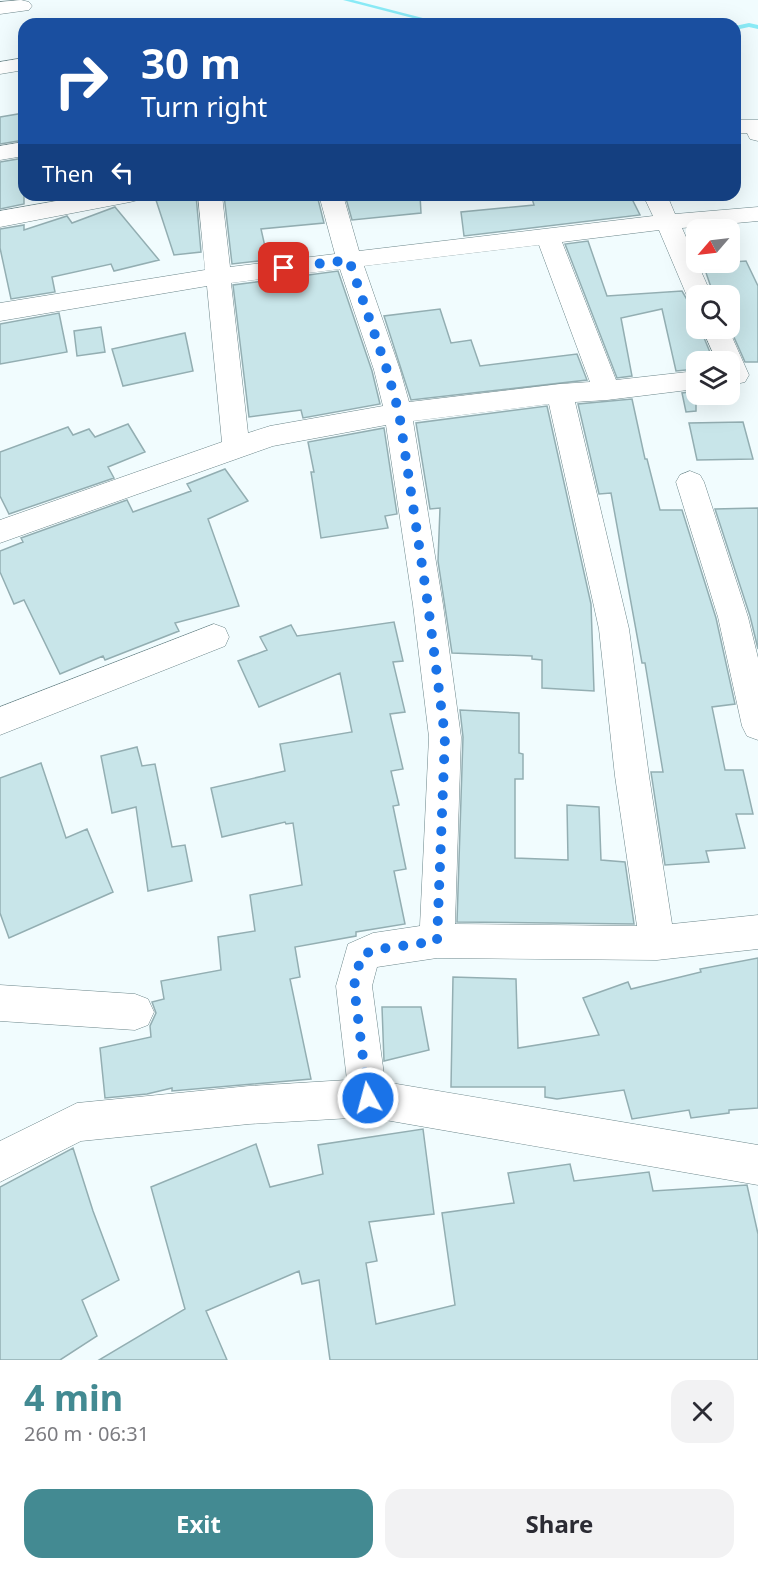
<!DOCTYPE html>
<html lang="en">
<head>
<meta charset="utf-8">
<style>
  body { margin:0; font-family:"Noto Sans",sans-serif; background:#f2f2f3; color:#2b2b33; height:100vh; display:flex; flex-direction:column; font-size:22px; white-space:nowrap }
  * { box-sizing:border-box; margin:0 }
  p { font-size:20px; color:#7c7c81 }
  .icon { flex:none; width:33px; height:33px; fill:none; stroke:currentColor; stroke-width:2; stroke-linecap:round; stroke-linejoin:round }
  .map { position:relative; height:1360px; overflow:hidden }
  .drawer { display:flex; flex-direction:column; background:#fff; flex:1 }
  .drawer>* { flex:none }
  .banner { position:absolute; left:18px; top:18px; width:723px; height:183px; border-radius:18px; box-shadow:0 6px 24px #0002; background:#1a4fa0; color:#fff; overflow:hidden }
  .needle { width:39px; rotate:242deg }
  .buttons { position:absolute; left:686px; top:219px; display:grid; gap:12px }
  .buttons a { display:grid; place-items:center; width:54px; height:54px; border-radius:12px; background:#fff; box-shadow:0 6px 24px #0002; font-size:30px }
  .pin { position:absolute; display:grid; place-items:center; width:51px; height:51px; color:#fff; margin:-26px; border-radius:12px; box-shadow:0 3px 9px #0006 }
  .me { position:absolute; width:66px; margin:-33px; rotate:353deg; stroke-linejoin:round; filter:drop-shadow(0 0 4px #0008) }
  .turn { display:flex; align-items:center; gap:21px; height:126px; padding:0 24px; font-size:27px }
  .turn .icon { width:78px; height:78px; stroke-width:2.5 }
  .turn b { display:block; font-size:42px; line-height:51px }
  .then { display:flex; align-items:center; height:57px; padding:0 24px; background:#0003; gap:12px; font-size:22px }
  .round { display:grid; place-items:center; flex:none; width:63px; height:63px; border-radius:18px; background:#f2f2f3 }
  .head { display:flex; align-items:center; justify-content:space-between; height:102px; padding:0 24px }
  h1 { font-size:36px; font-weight:700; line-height:45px; color:#438a92 }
  .cta { display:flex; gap:12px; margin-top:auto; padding:12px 24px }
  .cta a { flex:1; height:69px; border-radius:18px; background:#438a92; color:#fff; font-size:24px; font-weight:700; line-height:69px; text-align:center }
  .cta a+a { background:#f2f2f3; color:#2b2b33 }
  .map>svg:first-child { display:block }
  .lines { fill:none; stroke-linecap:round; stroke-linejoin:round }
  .stream { fill:#8aebf7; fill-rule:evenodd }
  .building { fill:#c8e5e9; stroke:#93aeb2; stroke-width:1.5 }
  .minor-casing { stroke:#6c868a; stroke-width:1 }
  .minor { fill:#fff; fill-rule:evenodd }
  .route { stroke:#1a73e8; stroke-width:10; stroke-dasharray:0 18 }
</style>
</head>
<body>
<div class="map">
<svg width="758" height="1360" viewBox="0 0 758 1360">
  <rect width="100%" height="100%" fill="#f1fcfe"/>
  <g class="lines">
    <!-- stream -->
    <path class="stream" d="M343 0H353L446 24H436Z
      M749 23 758 25V29L749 27 735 30V26Z"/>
  </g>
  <!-- building -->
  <path class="building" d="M24 113V140L0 144V117Z
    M24 158V204L0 209V162Z
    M181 195H196L201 252 174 255 156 200Z
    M224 195H317L324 223 261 229 268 260 232 264Z
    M345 195H420L421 213 352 220Z
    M531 195H630L640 215 464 236 461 212 534 205Z
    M115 207 159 260 114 271 111 264 52 277 55 292 11 299 0 248V229L24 225V230L67 216 72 223Z
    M588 241 607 296 682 291 689 303 696 305V328H700L714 362H696V369L676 371 662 309 621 318 632 376 617 378 565 244Z
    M746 261 758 286V362H745L729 326V296H714L703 264Z
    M338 271 372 371 380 404 303 418 301 410 249 417 233 285Z
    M440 309 451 343 471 340 480 366 577 354 587 380 411 400 384 316Z
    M59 313 67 352 0 364V324Z
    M101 327 105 352 77 356 74 331Z
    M185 333 193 371 123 386 112 349Z
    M696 391V411L686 412 682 393Z
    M632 399 645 459H647L660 510H682L716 618 735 704 712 707 725 770H743L753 814H736L745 848 706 851 709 862 665 865 651 772H663L645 663H642L611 493 599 494 578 404Z
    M547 406 591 604 594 691 542 688V660L532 659V656L452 653 438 561 440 508 430 509 416 423Z
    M743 422 753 459 697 460 689 423Z
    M128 424 145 452 108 467 114 478 9 514 0 496V452L68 427 73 435 89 429 95 437Z
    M384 428 397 514 385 516 388 528 321 538 311 472H314L308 442Z
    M225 469 248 501 208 519 239 606 175 623 179 631 105 660 103 656 60 674 24 600 14 604 0 572V551L23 542 21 538 127 500 133 512 191 491 187 484Z
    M758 508V649L750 616 715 509Z
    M394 622 403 661 393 662 405 712 390 714 403 769 391 771 399 805 393 806 406 869 394 871 405 924 356 932V936L295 947 300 977 290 979 311 1079 172 1091V1088L147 1094 105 1098 100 1048 151 1037 150 1026 156 1013 152 1002 164 999 161 981 221 970 218 937 255 931 250 895 302 885 293 823 286 824 285 822 222 837 211 788 285 771 280 744 352 732 340 673 259 707 238 661 267 650 260 637 291 625 297 636Z
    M460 710 519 713V753L523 754V779H515V858L568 860 567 805 599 807 601 860 625 862 634 924 457 922 463 737Z
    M137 747 142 766 155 764 172 847 185 845 192 881 148 891 136 807 112 813 101 756Z
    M41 763 66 838 87 829 113 892 9 938 0 913V778Z
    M758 958V1108L729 1110V1113L691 1118 689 1110 632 1119 624 1090 557 1099 545 1097V1087H451L453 977 516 979 518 1048 599 1035 583 998 628 982 631 989 701 972 700 969Z
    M382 1007H421L429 1050 384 1061Z
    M423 1129 434 1214 369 1222 377 1261 366 1263 376 1324 455 1305 442 1213 514 1203 508 1173 570 1164 574 1181 649 1172 653 1191 747 1185 758 1234V1360H330L319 1280 302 1284 299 1271 206 1311 227 1360H99L185 1309 151 1187 256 1144 270 1187 323 1174 318 1145Z
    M73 1148 93 1211 119 1280 82 1300 97 1336 60 1360H0V1187Z"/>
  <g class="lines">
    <!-- minor casing -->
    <g class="minor-casing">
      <path id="minor" d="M21 0 29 2 32 6 29 10 0 14V2Z
        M24 58V70L0 74V62Z
        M735 120H758V141L750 139 747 133 735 134Z
        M24 142V156L0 160V146Z
        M90 195H142L138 200 130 202 0 227V211Z
        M198 195H222L230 267 335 254 319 195H343L359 251 653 216 643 195H667L675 214 758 207V221L682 228 712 296H696V303L691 302 687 296 659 230 562 242 616 380 696 371V389L607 400 575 402 629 629 649 776 672 924 758 915V949L657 960 437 958 377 967 372 986 385 1082 758 1145V1185L368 1117 249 1124 81 1141 0 1182V1141L77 1103 249 1086 347 1080 336 986 348 944 373 933 420 926 429 737 413 605 386 425 273 446 0 543V520L222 442 207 286 0 321V303L205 270ZM539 245 590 382 560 384 409 402 400 370 364 266ZM340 269 374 370 383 406 270 426 248 433 231 283ZM549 404 599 629 615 776 637 926 455 924 461 737 443 605 413 421Z
        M702 328H728L749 375 745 382 736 384 729 382V362H717Z
        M690 471 700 475 704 482 748 617 758 658V740L747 736 742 726 718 617 676 482 680 475Z
        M214 624 225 628 229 637 225 646 0 735V707Z
        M0 985 135 994 148 999 154 1012 148 1025 135 1030 0 1021Z"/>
    </g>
    <!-- minor -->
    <use href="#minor" class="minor"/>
  </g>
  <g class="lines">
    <!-- route -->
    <path class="route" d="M284 268 349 260 387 370 399 413 428 605 445 737 437 941 373 950 361 956 354 986 368 1098"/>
  </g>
</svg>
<div class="buttons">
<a><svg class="needle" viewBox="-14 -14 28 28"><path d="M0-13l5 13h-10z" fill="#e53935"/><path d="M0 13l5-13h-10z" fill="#7c7c81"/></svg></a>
<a><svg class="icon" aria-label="search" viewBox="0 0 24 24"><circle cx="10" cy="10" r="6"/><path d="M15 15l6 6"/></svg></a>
<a><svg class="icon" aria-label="layers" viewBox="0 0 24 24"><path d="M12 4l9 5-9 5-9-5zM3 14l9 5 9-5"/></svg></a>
</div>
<div class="pin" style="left:284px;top:268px;background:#d93025"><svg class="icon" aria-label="arrive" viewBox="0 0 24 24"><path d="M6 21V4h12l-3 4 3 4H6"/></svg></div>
<svg class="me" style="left:368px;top:1098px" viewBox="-20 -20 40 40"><circle r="17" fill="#1a73e8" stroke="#fff" stroke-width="3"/><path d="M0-11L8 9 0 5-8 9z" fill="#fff"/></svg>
<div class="banner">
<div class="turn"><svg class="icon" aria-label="right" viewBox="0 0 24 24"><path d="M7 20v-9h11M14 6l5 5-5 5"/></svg><div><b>30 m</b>Turn right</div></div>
<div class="then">Then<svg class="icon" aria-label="left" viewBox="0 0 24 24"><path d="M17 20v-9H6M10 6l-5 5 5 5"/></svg></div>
</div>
</div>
<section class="drawer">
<div class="head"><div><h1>4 min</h1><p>260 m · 06:31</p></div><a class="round"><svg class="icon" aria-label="close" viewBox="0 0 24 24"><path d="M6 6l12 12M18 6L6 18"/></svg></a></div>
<div class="cta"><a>Exit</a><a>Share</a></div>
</section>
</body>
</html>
